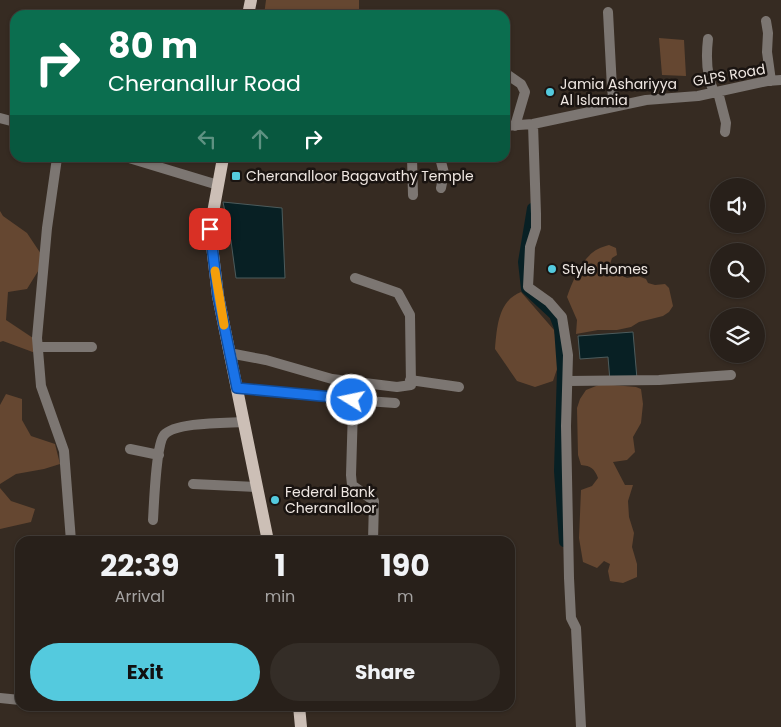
<!DOCTYPE html>
<html lang="en">
<head>
<meta charset="utf-8">
<style>
  body { margin:0; font-family:Poppins,sans-serif; background:#342d27; color:#f1f3f6; height:100vh; display:flex; flex-direction:column; font-size:19px; white-space:nowrap }
  * { box-sizing:border-box; margin:0 }
  p { font-size:16px; color:#a5a3a2 }
  .icon { flex:none; width:28px; height:28px; fill:none; stroke:currentColor; stroke-width:2; stroke-linecap:round; stroke-linejoin:round }
  .map { position:relative; flex:1; overflow:hidden }
  .sheet { position:absolute; left:15px; top:536px; width:500px; height:175px; display:flex; flex-direction:column; background:#28201a; border-radius:15px; box-shadow:0 1px 4px #0004,0 0 0 1px #443e39 }
  .sheet>* { flex:none }
  .top-card { position:absolute; left:10px; top:10px; width:500px; height:152px; border-radius:15px; box-shadow:0 1px 4px #0004,0 0 0 1px #443e39; background:#0b6e4f; color:#fff; overflow:hidden }
  .controls { position:absolute; left:710px; top:178px; display:grid; gap:10px }
  .controls a { display:grid; place-items:center; width:55px; height:55px; border-radius:50%; background:#28201a; box-shadow:0 1px 4px #0004,0 0 0 1px #443e39; font-size:25px }
  .pin { position:absolute; display:grid; place-items:center; width:42px; height:42px; color:#fff; margin:-21px; border-radius:10px; box-shadow:0 2px 8px #0006 }
  .me { position:absolute; width:55px; margin:-28px; rotate:280deg; stroke-linejoin:round; filter:drop-shadow(0 0 4px #0008) }
  .turn { display:flex; align-items:center; gap:18px; height:105px; padding:0 15px; font-size:22px }
  .turn .icon { width:65px; height:65px; stroke-width:2.5 }
  .turn b { display:block; font-size:35px; line-height:42px }
  .lanes { display:flex; align-items:center; height:48px; padding:0 15px; background:#0003; justify-content:center; gap:25px; direction:ltr }
  .lanes .off { opacity:.35 }
  .eta { display:flex; justify-content:space-evenly; align-items:center; height:85px; text-align:center }
  .eta b { font-size:30px; font-weight:700; line-height:35px }
  .primary-button { display:flex; gap:10px; margin-top:auto; padding:10px 15px }
  .primary-button a { flex:1; height:58px; border-radius:30px; background:#54cade; color:#111; font-size:20px; font-weight:700; line-height:58px; text-align:center }
  .primary-button a+a { background:#342d27; color:#f1f3f6 }
  .map>svg:first-child { display:block }
  .green { fill:#654731 }
  .water { fill:#082024; stroke:#4d5c5d }
  .lines { fill:none; stroke-linecap:round; stroke-linejoin:round }
  .canal { stroke:#082024; stroke-width:10 }
  .minor { stroke:#7c7672; stroke-width:10 }
  .major { stroke:#ccbfb6; stroke-width:12 }
  .route-casing { stroke:#114b97; stroke-width:12 }
  .route { stroke:#1a73e8; stroke-width:9 }
  .slow { stroke:#f59e0b; stroke-width:9 }
  .poi-dot { fill:#54cade; stroke:#1a1411; stroke-width:2 }
  .labels { text-anchor:middle; dominant-baseline:central; stroke-width:5; stroke-linejoin:round; paint-order:stroke }
  .street-label { font-size:14px; fill:#efe7e2; stroke:#1a1411 }
  .poi-label { font-size:14px; fill:#efe7e2; stroke:#1a1411; text-anchor:start }
</style>
</head>
<body>
<div class="map">
<svg width="781" height="727" viewBox="0 0 781 727">
  <rect width="100%" height="100%" fill="#362b22"/>
  <!-- green -->
  <path class="green" d="M266 0H359V15H264Z
    M659 38 684 40 686 76 662 75Z
    M0 211 3 216 27 233 45 260 27 289 8 292 6 320 33 338 38 354 3 341 0 342Z
    M609 245 616 248 617 255 612 258 610 264 621 275 627 278 638 276 646 279 648 283 655 285 665 284 669 288 673 306 669 312 663 316 639 322 631 327 617 330H598L576 334 577 320 567 297C572 282 583 256 598 249 601 247 606 246 609 245Z
    M521 292 554 330 560 360 553 381 535 387 517 381 495 349C497 327 498 301 521 292Z
    M601 384 636 387 641 389 643 404 641 423 633 437 635 452 627 460 613 462 625 485H633L628 501 629 517 634 533 632 547 637 564V577L623 583 610 581 608 571 610 564 604 561 597 568 583 562 579 538 581 490 592 486 598 478C594 468 591 466 581 465L578 455 577 408 580 399 586 390Z
    M6 394 22 399V420L31 436 55 444 60 464 44 469 16 474 0 484V405Z
    M0 488 11 501 35 509 31 522 0 529Z"/>
  <!-- water -->
  <path class="water" d="M223 202 282 208 285 278H236L231 241Z
    M633 332 637 379 610 381 608 357 580 359 578 336Z"/>
  <g class="lines">
    <!-- canal -->
    <path class="canal" d="M532 208 523 262 526 289 554 315 559 328 562 370 559 471 564 542"/>
    <!-- minor -->
    <path class="minor" d="M608 12 612 88 614 106
      M766 21 768 33 767 52 771 81
      M708 39C706 56 707 77 714 92
      M505 73 521 84 525 92 515 126
      M718 92 726 123 725 132
      M0 118 15 122
      M533 124 536 214V228L530 247 528 287 549 302 562 317 568 355 566 426 569 578 571 618 576 628 581 727
      M505 126 533 124 646 100 698 96 767 81 781 80
      M57 158 47 228 37 338 41 386 64 451 71 541
      M129 158 218 185
      M412 158 413 195
      M440 158 444 173 441 188
      M39 347H92
      M229 353 266 360 332 379 397 387 411 385 410 315 398 293 355 278
      M410 380 459 387
      M568 381 659 380 731 375
      M237 388 343 398 352 400 353 408 351 475 352 485 374 501 373 541
      M352 400 395 403
      M130 449 159 455
      M193 484 257 487
      M153 520C154 504 156 445 164 435 175 422 226 423 243 422
      M0 698 20 700"/>
    <!-- major -->
    <path class="major" d="M248 15 251 0
      M223 158 210 229 218 296 268 541
      M299 706 301 727"/>
  </g>
  <g class="lines">
    <!-- route casing -->
    <g class="route-casing">
      <path id="route" d="M210 229 218 296 237 388 343 398 352 400"/>
    </g>
    <!-- route -->
    <use href="#route" class="route"/>
    <!-- slow -->
    <path class="slow" d="M215 271 224 325"/>
  </g>
  <!-- markers -->
  <g class="poi-dot">
    <circle cx="550" cy="92" r="5"/>
    <rect x="231" y="171" width="10" height="10" rx="2.5"/>
    <circle cx="552" cy="269" r="5"/>
    <circle cx="275" cy="500" r="5"/>
  </g>
  <g class="labels">
    <!-- street labels -->
    <g class="street-label">
      <text transform="translate(729 75) rotate(-10)">GLPS Road</text>
    </g>
    <!-- poi labels -->
    <g class="poi-label">
      <text x="560" y="84">Jamia Ashariyya<tspan x="560" dy="16">Al Islamia</tspan></text>
      <text x="246" y="176">Cheranalloor Bagavathy Temple</text>
      <text x="562" y="269">Style Homes</text>
      <text x="285" y="492">Federal Bank<tspan x="285" dy="16">Cheranalloor</tspan></text>
    </g>
  </g>
</svg>
<div class="controls">
<a><svg class="icon" aria-label="sound" viewBox="0 0 24 24"><path d="M4 9h4l5-4v14l-5-4H4zM17 9q2 3 0 6"/></svg></a>
<a><svg class="icon" aria-label="search" viewBox="0 0 24 24"><circle cx="10" cy="10" r="6"/><path d="M15 15l6 6"/></svg></a>
<a><svg class="icon" aria-label="layers" viewBox="0 0 24 24"><path d="M12 4l9 5-9 5-9-5zM3 14l9 5 9-5"/></svg></a>
</div>
<div class="pin" style="left:210px;top:229px;background:#d93025"><svg class="icon" aria-label="arrive" viewBox="0 0 24 24"><path d="M6 21V4h12l-3 4 3 4H6"/></svg></div>
<svg class="me" style="left:352px;top:400px" viewBox="-20 -20 40 40"><circle r="17" fill="#1a73e8" stroke="#fff" stroke-width="3"/><path d="M0-11L8 9 0 5-8 9z" fill="#fff"/></svg>
<div class="top-card">
<div class="turn"><svg class="icon" aria-label="right" viewBox="0 0 24 24"><path d="M7 20v-9h11M14 6l5 5-5 5"/></svg><div><b>80 m</b>Cheranallur Road</div></div>
<div class="lanes"><svg class="icon off" aria-label="left" viewBox="0 0 24 24"><path d="M17 20v-9H6M10 6l-5 5 5 5"/></svg><svg class="icon off" aria-label="ahead" viewBox="0 0 24 24"><path d="M12 20V5M6 11l6-6 6 6"/></svg><svg class="icon" aria-label="right" viewBox="0 0 24 24"><path d="M7 20v-9h11M14 6l5 5-5 5"/></svg></div>
</div>
<section class="sheet">
<div class="eta">
<div><b>22:39</b><p>Arrival</p></div>
<div><b>1</b><p>min</p></div>
<div><b>190</b><p>m</p></div>
</div>
<div class="primary-button"><a>Exit</a><a>Share</a></div>
</section>
</div>
</body>
</html>
